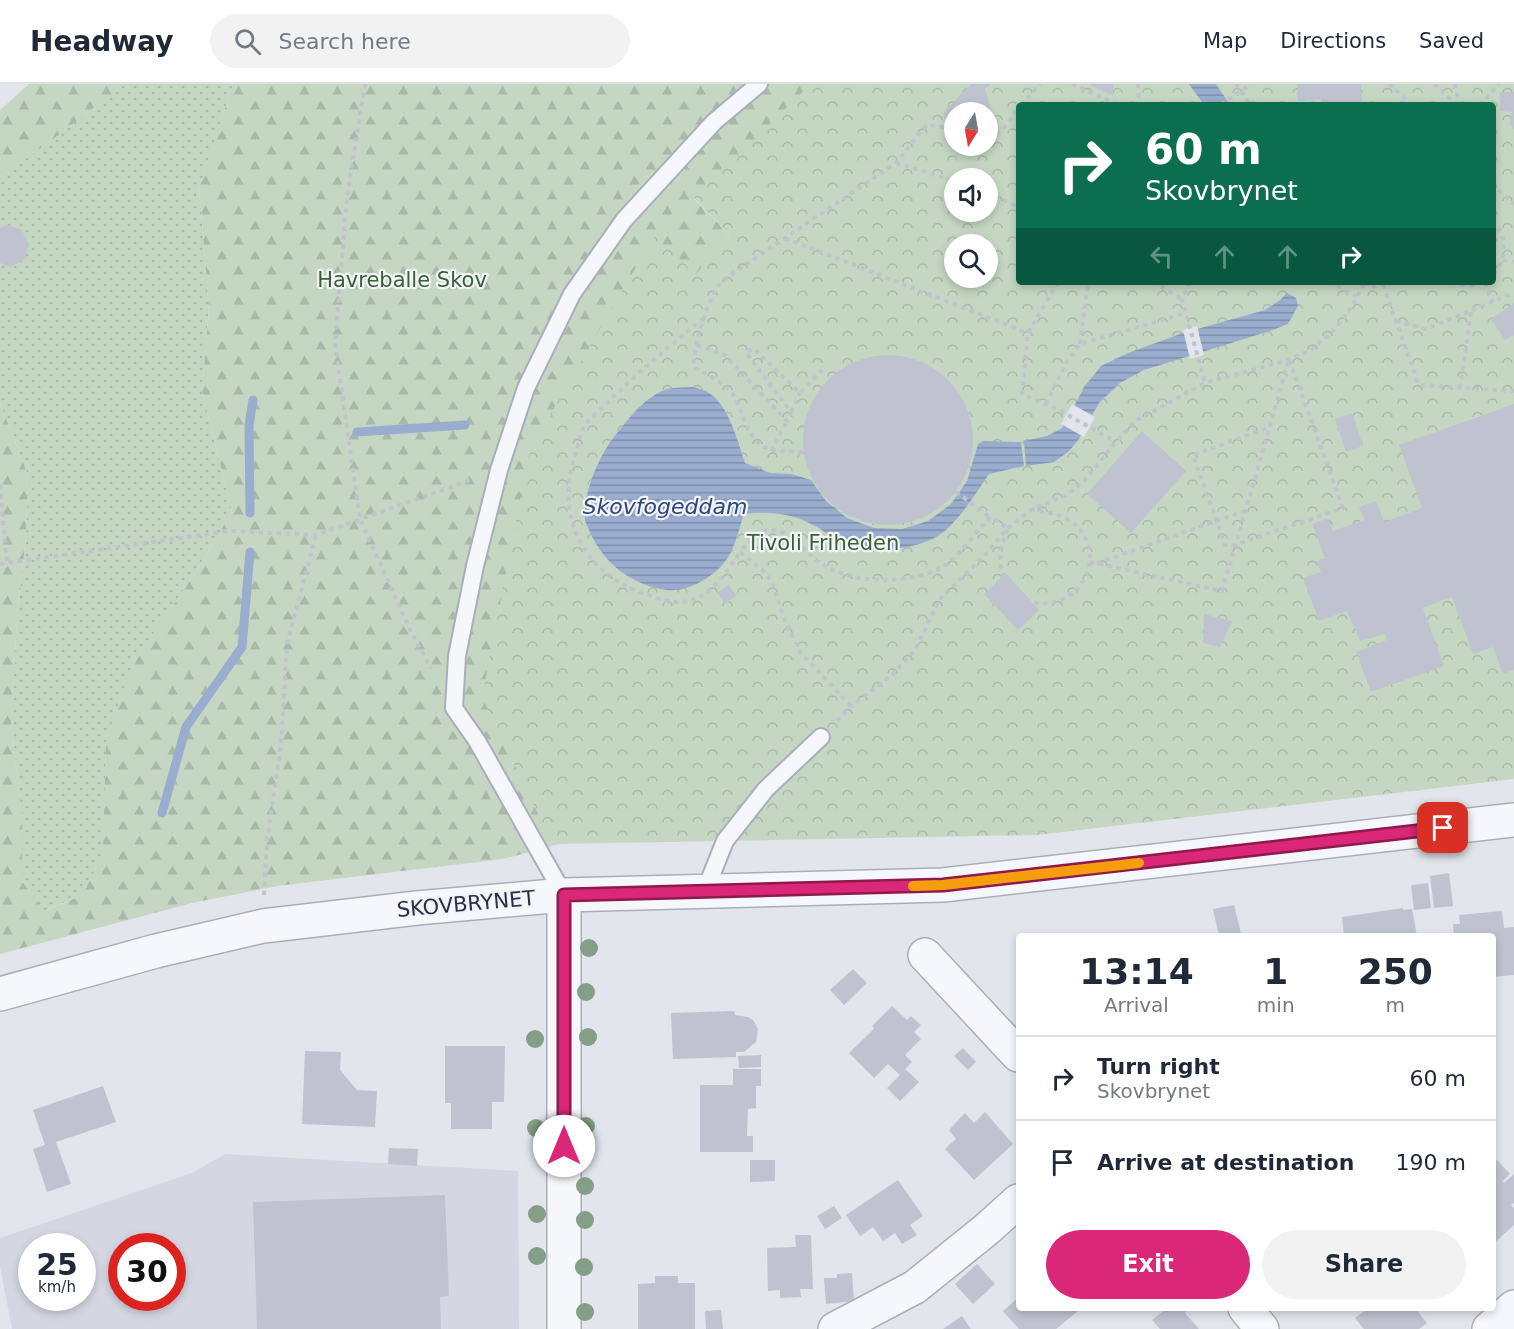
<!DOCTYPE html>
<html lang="en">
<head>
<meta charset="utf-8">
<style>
  body { margin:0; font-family:"DejaVu Sans",sans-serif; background:#f2f2f3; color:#1f2937; height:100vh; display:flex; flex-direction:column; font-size:22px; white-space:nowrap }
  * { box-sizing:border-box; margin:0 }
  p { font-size:20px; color:#747a83 }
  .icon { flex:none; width:33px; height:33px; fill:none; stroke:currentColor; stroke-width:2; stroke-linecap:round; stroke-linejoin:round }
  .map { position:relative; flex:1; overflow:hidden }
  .details { position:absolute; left:1016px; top:849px; width:480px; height:378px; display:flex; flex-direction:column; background:#fff; border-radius:6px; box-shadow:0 3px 9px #0003 }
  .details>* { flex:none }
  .hud { position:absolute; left:1016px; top:18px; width:480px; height:183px; border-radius:6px; box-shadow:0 3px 9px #0003; background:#0b6e4f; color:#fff; overflow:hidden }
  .needle { width:39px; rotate:191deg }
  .buttons { position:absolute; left:944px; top:18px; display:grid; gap:12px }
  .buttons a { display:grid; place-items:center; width:54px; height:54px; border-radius:50%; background:#fff; box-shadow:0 3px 9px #0003; font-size:30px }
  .speed { position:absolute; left:18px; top:1149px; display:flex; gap:12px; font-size:30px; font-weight:700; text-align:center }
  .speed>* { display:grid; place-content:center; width:78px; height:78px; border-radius:50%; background:#fff; box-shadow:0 3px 9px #0003; line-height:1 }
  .speed small { font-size:15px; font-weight:400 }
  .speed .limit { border:9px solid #d22; background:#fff; color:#111 }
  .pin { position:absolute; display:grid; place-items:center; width:51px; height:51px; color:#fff; margin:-26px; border-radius:12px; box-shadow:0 3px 9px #0006 }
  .me { position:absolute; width:66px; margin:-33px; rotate:0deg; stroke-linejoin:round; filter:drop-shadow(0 0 4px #0008) }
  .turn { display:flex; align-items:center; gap:21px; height:126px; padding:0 30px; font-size:27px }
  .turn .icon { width:78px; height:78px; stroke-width:2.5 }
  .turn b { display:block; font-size:42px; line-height:51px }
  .lanes { display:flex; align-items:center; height:57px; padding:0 30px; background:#0003; justify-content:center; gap:30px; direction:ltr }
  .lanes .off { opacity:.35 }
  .eta { display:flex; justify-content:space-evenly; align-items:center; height:102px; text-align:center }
  .eta b { font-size:36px; font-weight:700; line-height:42px }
  .cta { display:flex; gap:12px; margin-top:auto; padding:12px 30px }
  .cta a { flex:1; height:69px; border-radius:36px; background:#db2777; color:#fff; font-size:24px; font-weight:700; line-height:69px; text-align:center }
  .cta a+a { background:#f2f2f3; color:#1f2937 }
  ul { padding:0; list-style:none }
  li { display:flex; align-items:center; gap:18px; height:84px; padding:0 30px; border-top:2px solid #e0e1e3 }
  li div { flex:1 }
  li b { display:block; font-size:22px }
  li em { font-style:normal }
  header { display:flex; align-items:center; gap:36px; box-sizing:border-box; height:84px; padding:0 30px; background:#fff; border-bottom:2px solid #e0e1e3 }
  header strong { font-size:28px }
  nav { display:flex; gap:33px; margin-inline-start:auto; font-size:21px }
  .search { width:420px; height:54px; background:#f2f2f3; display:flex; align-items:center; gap:15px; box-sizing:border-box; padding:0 21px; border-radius:33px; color:#747a83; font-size:22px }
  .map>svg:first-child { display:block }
  .built { fill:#d4d7e1; fill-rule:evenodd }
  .grass { fill:url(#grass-dots) }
  .forest { fill:url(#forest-firs) }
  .park { fill:url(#park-crowns); fill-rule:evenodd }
  .water { fill:url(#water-rules) }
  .pier { fill:#e2e5ec }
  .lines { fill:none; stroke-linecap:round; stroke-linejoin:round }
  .stream { stroke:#9badcf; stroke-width:9 }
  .building { fill:#bfc3cf }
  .service-casing { stroke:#aaaeba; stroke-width:20 }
  .minor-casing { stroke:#aaaeba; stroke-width:36 }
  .path { stroke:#c0c3cb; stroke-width:4; stroke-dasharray:4.5 4.5; stroke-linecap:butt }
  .service { stroke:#f6f7fa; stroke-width:16 }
  .minor { stroke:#f6f7fa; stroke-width:33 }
  .tree { fill:#849e87 }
  .route-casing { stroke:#8e194d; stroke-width:15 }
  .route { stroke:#db2777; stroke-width:10 }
  .slow { stroke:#f59e0b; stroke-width:10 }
  .labels { text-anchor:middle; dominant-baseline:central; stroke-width:4.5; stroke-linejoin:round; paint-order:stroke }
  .park-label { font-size:21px; fill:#376334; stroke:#f3f4f9 }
  .street-label { font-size:21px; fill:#282f46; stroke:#f3f4f9 }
  .water-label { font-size:22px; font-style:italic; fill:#2e477e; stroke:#f3f4f9 }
</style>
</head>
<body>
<header>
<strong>Headway</strong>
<div class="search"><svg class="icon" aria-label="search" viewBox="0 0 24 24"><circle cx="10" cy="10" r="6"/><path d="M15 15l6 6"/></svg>Search here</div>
<nav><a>Map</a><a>Directions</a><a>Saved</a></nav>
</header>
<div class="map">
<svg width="1514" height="1245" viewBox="0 0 1514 1245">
  <defs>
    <pattern id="grass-dots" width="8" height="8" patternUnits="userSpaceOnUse" patternTransform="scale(1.5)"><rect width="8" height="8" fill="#c5d7c3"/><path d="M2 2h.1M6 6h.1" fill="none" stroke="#a9b9a9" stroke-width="1.8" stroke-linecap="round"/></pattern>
    <pattern id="forest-firs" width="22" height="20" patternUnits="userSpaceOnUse" patternTransform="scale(1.5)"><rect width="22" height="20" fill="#c5d7c3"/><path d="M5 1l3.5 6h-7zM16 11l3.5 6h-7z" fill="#a9b9a9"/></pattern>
    <pattern id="park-crowns" width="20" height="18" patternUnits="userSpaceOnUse" patternTransform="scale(1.5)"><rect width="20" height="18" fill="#c5d7c3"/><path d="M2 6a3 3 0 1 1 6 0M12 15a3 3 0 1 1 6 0" fill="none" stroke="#a9b9a9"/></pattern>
    <pattern id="water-rules" width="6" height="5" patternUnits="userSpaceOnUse" patternTransform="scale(1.5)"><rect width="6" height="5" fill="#9badcf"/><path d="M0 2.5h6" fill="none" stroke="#7e8daa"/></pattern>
  </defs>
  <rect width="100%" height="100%" fill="#e2e5ec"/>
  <!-- built -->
  <path class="built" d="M225 1070 518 1087 519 1245H12L0 1182V1154L192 1089ZM32 1162H82V1214H32ZM122 1162H172V1214H122Z"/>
  <!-- grass -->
  <path class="grass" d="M125 0H233L199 103 209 225 202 307 232 428 190 497 135 576 106 655 104 768 83 811 43 827 22 797V735L11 635 18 522 26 454 28 391 0 319V93L56 53Z"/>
  <!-- forest -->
  <path class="forest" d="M29 0H125L56 53 0 93V26Z
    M233 0H812L694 115 730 151 696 191 653 152 551 757 559 760 503 775 277 802 192 819 0 870V319L28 391 26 454 18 522 11 635 22 735V797L44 827 83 811 103 768 106 655 135 575 190 497 232 428 202 307 209 225 199 102Z"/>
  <!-- park -->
  <path class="park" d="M811 0H1514V695L1037 751 559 760 551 757 482 613 530 365 654 152 696 190 730 151 694 114ZM1018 21H1492V198H1018ZM954 28H987V62H954ZM954 94H987V128H954ZM954 160H987V194H954Z"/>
  <!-- water -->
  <path class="water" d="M1189 0H1216L1230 21H1204Z
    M1287 209 1296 214 1298 222 1288 240 1270 247 1144 286 1120 299 1099 319 1079 355 1068 368 1054 378 1026 382 1024 357 1047 352 1062 344 1085 302 1101 282 1128 269 1183 249 1265 226 1280 216Z
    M692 303C696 304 702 305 706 307 728 318 738 358 745 379L770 389 792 390 811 396 826 417 847 434 874 444 902 445 928 437 951 420 967 397 978 360 983 357 1021 358 1024 382 989 390C976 409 964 429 947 445 921 469 864 471 834 454 827 451 822 445 815 442 792 429 769 427 744 430 738 447 735 467 723 480 710 495 687 508 667 506 633 502 603 479 590 448 589 445 586 440 585 436 582 409 601 367 618 348 631 332 644 314 665 306 672 303 683 304 692 303Z"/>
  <!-- pier -->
  <path class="pier" d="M1197 242 1204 271 1190 275 1183 246Z
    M1072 320 1095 333 1084 353 1061 340Z"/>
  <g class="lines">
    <!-- stream -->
    <path class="stream" d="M357 348 465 341
      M250 429 249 341 253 316
      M162 729 186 643 242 563 250 468"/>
  </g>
  <!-- building -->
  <path class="building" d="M971 0H989V3L985 4 995 39 993 45 987 43V28H954V37L944 34V28Z
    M1089 0H1113V9L1110 11Z
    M1297 0H1361L1362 21H1322L1321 15 1298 17Z
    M1500 8H1514V45L1509 40 1512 28 1500 27Z
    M7 141 22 146 29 161 24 176 10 183 0 179V144Z
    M1514 219V250L1505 256 1491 235Z
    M803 356a85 85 0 1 1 170 0a85 85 0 1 1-170 0Z
    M1514 320V586L1503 590 1493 563 1473 570 1452 513 1423 524 1444 582 1371 608 1356 568 1387 556 1385 550 1360 557 1347 527 1319 537 1303 494 1321 488 1317 477 1325 474 1312 440 1328 434 1333 447 1364 436 1359 423 1376 417 1384 438 1422 424 1399 361Z
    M1352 329 1363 362 1346 368 1335 335Z
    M1142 347 1186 387 1131 449 1087 410Z
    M1006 489 1039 526 1018 546 984 510Z
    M729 500 736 512 725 520 717 509Z
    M1204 530 1232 537 1220 563 1203 559Z
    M1449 789 1453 822 1434 824 1430 792Z
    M1428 799 1431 824 1414 826 1411 801Z
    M1234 821 1241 849 1219 852 1213 825Z
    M1403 824V826L1412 825 1417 852H1344L1342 833Z
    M1502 827 1504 844 1514 843V891L1492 893V852H1454L1453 840H1460L1459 831Z
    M853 885 867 899 844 921 830 906Z
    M892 922 907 936 911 932 921 941 914 948 921 955 905 971 912 978 905 985 919 998 900 1017 887 1004 900 991 888 980 874 994 849 969 874 945 872 942Z
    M734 927 735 931 748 933 753 936 758 945 756 958 744 968H736V973L673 975 671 929Z
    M445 962H505L504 1018H492V1045H451V1019H445Z
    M963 964 976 978 968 986 954 972Z
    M305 967 341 968 340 986 357 1006 377 1007 375 1043 302 1040Z
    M761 971V983L739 984 738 972Z
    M733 985H761V1002H756V1024L748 1025 747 1052H753V1068H700V1001H733Z
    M103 1002 116 1038 56 1058 71 1100 47 1108 33 1065 45 1061 33 1026Z
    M985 1028 1013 1060 974 1096 945 1065 956 1055 949 1046 965 1029 974 1039Z
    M389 1064 418 1065 417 1082 388 1080Z
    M750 1076H775V1097L750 1098Z
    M1497 1076 1510 1090 1503 1097 1504 1099 1514 1090V1119L1511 1121 1514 1124V1141L1492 1161V1081Z
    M898 1096 923 1132 910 1141 917 1151 902 1160 895 1149 883 1157 873 1143 860 1152 846 1131Z
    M445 1111 449 1212 440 1213 441 1245H257L253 1118Z
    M834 1122 842 1134 825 1145 817 1132Z
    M795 1151H811L813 1205H800L801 1213 780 1214V1206L768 1207 767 1164 796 1163Z
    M977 1180 995 1200 973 1220 955 1200Z
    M852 1189 854 1217 826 1220 824 1194H837V1190Z
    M655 1192H678V1199H695V1245H638V1200L655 1199Z
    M1018 1214V1224H1076L1078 1227 1056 1245H1019L1003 1227Z
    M1167 1224H1186L1185 1229 1199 1245H1160L1152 1236Z
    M1368 1224H1415L1427 1239 1419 1245H1364L1355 1234Z
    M721 1226 723 1245H706L705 1227Z
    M962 1232 971 1245H943Z"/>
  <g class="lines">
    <!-- service casing -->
    <g class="service-casing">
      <path id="service" d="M705 807 725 757 766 705 821 653
        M564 811 477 657 454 624 457 572 475 482 499 386 526 304 572 210 624 136 714 38 759 0"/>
    </g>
    <!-- minor casing -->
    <g class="minor-casing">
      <path id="minor" d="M925 871 1018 971
        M0 910 156 867 263 842 417 824 564 811 943 801 1514 736
        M1245 1224 1262 1245
        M564 1245V811
        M835 1245 915 1203 987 1145 1018 1117
        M1489 1245 1514 1223"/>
    </g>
    <!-- path -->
    <path class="path" d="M365 0 347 113 335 260 360 435 411 548 431 584
      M1072 0 1119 21
      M1138 0 1139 21
      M1236 0 1250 21
      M1389 0 1412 21
      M1434 0 1457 21
      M1455 0 1459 21
      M1021 21 1040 0
      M1221 21 1251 0
      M1443 21H1451
      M1480 21 1499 0
      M987 51C1002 53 1010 35 1018 24
      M896 79 954 97
      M1492 100 1514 120
      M987 108 1018 123
      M1492 137C1509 153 1507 175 1492 192
      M785 154 1028 249
      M1503 176 1514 178
      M1058 198 1028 249 1022 310 1059 326 1116 358
      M1153 198 1182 215
      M1190 198 1182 215 1205 299
      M1329 198 1357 213
      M1364 198 1374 203 1388 198
      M1452 198C1463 203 1472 202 1483 198
      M1485 198 1493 218
      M1383 201 1419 301 1514 307
      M704 234C671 261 638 288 608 318 601 325 591 333 585 341 580 349 578 362 575 371 554 435 585 491 648 511 665 517 680 522 697 514 716 506 728 485 740 468
      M1396 237 1426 245 1514 209
      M1080 260 1088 198
      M697 261 725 271 787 337 791 328 746 269 753 264 800 309 822 286
      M1460 304 1471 227
      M1046 320 1067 278 1080 260 1186 229
      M791 328 800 309
      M771 367 787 337
      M803 368C765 367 758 368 742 331 739 322 736 313 729 306 719 296 706 290 694 283 692 267 708 215 718 202 721 198 725 195 729 192L896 79 926 41 954 44
      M0 401 7 479
      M956 408 990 433
      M1090 478 1222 507C1245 430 1267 352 1289 275L1343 424 1235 461H1225L1193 371 1270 343
      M1097 479 1245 427
      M0 480 229 447 316 451 473 395
      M851 622 800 568 784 535 775 506 766 489 740 468C748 459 755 448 768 446 792 444 804 469 822 480 853 501 914 501 946 481 957 474 980 444 990 433L1008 444C1000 465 995 485 1011 504 1045 543 1106 502 1086 455 1081 445 1073 437 1063 433 1054 429 1042 428 1032 425
      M837 637 851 622 892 591 915 566 939 516 983 473 1008 444 1032 425 1065 412 1084 397 1116 358 1137 336 1205 299 1285 277 1311 266 1333 247 1350 225 1365 199
      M264 811 267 756 281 661 287 560 316 451"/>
    <!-- service -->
    <use href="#service" class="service"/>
    <!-- minor -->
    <use href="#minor" class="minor"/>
  </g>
  <!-- trees -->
  <g class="tree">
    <circle cx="589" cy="864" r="9"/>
    <circle cx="586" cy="908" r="9"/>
    <circle cx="588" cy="953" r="9"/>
    <circle cx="535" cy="955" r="9"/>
    <circle cx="586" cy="1042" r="9"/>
    <circle cx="536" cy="1044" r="9"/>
    <circle cx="585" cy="1102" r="9"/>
    <circle cx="537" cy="1130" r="9"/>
    <circle cx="585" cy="1136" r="9"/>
    <circle cx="537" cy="1172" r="9"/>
    <circle cx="584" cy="1183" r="9"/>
    <circle cx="585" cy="1228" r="9"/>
  </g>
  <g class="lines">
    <!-- route casing -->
    <g class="route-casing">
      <path id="route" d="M564 1062V811L943 801 1443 744"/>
    </g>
    <!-- route -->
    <use href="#route" class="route"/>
    <!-- slow -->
    <path class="slow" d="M913 802 943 801 1139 779"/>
  </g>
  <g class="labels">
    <!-- park labels -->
    <g class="park-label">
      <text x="402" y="196">Havreballe Skov</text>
      <text x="823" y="459">Tivoli Friheden</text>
    </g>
    <!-- street labels -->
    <g class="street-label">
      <text transform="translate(466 820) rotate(-5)">SKOVBRYNET</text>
    </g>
    <!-- water labels -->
    <g class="water-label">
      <text x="665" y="422">Skovfogeddam</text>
    </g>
  </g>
</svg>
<div class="buttons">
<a><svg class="needle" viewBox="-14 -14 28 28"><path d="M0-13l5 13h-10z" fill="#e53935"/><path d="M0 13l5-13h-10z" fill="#747a83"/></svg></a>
<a><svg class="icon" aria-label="sound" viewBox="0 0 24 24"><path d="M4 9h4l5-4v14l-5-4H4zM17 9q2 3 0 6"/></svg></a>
<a><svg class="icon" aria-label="search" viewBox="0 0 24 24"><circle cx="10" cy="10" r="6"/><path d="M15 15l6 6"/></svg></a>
</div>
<div class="speed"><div>25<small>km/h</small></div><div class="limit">30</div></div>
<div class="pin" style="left:1443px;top:744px;background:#d93025"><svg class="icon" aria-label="arrive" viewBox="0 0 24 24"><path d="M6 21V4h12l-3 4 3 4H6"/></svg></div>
<svg class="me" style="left:564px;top:1062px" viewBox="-20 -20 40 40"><circle r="19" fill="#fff"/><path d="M0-13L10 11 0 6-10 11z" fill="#db2777"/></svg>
<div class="hud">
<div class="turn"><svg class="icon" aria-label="right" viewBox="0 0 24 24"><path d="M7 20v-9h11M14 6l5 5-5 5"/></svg><div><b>60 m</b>Skovbrynet</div></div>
<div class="lanes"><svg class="icon off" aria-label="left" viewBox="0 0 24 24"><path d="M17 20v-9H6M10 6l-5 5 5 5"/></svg><svg class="icon off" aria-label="ahead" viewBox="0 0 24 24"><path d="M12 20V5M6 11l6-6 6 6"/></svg><svg class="icon off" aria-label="ahead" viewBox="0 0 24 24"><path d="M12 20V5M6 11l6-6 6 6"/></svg><svg class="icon" aria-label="right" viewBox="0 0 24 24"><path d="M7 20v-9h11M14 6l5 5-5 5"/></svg></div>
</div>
<section class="details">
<div class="eta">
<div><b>13:14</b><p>Arrival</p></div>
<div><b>1</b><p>min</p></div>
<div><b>250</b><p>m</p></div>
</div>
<ul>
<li><svg class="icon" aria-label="right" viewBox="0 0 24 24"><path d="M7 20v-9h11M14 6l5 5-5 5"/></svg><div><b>Turn right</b><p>Skovbrynet</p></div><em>60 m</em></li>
<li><svg class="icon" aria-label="arrive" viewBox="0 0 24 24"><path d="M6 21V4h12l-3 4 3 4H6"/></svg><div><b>Arrive at destination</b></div><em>190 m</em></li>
</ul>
<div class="cta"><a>Exit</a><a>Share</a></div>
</section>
</div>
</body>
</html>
